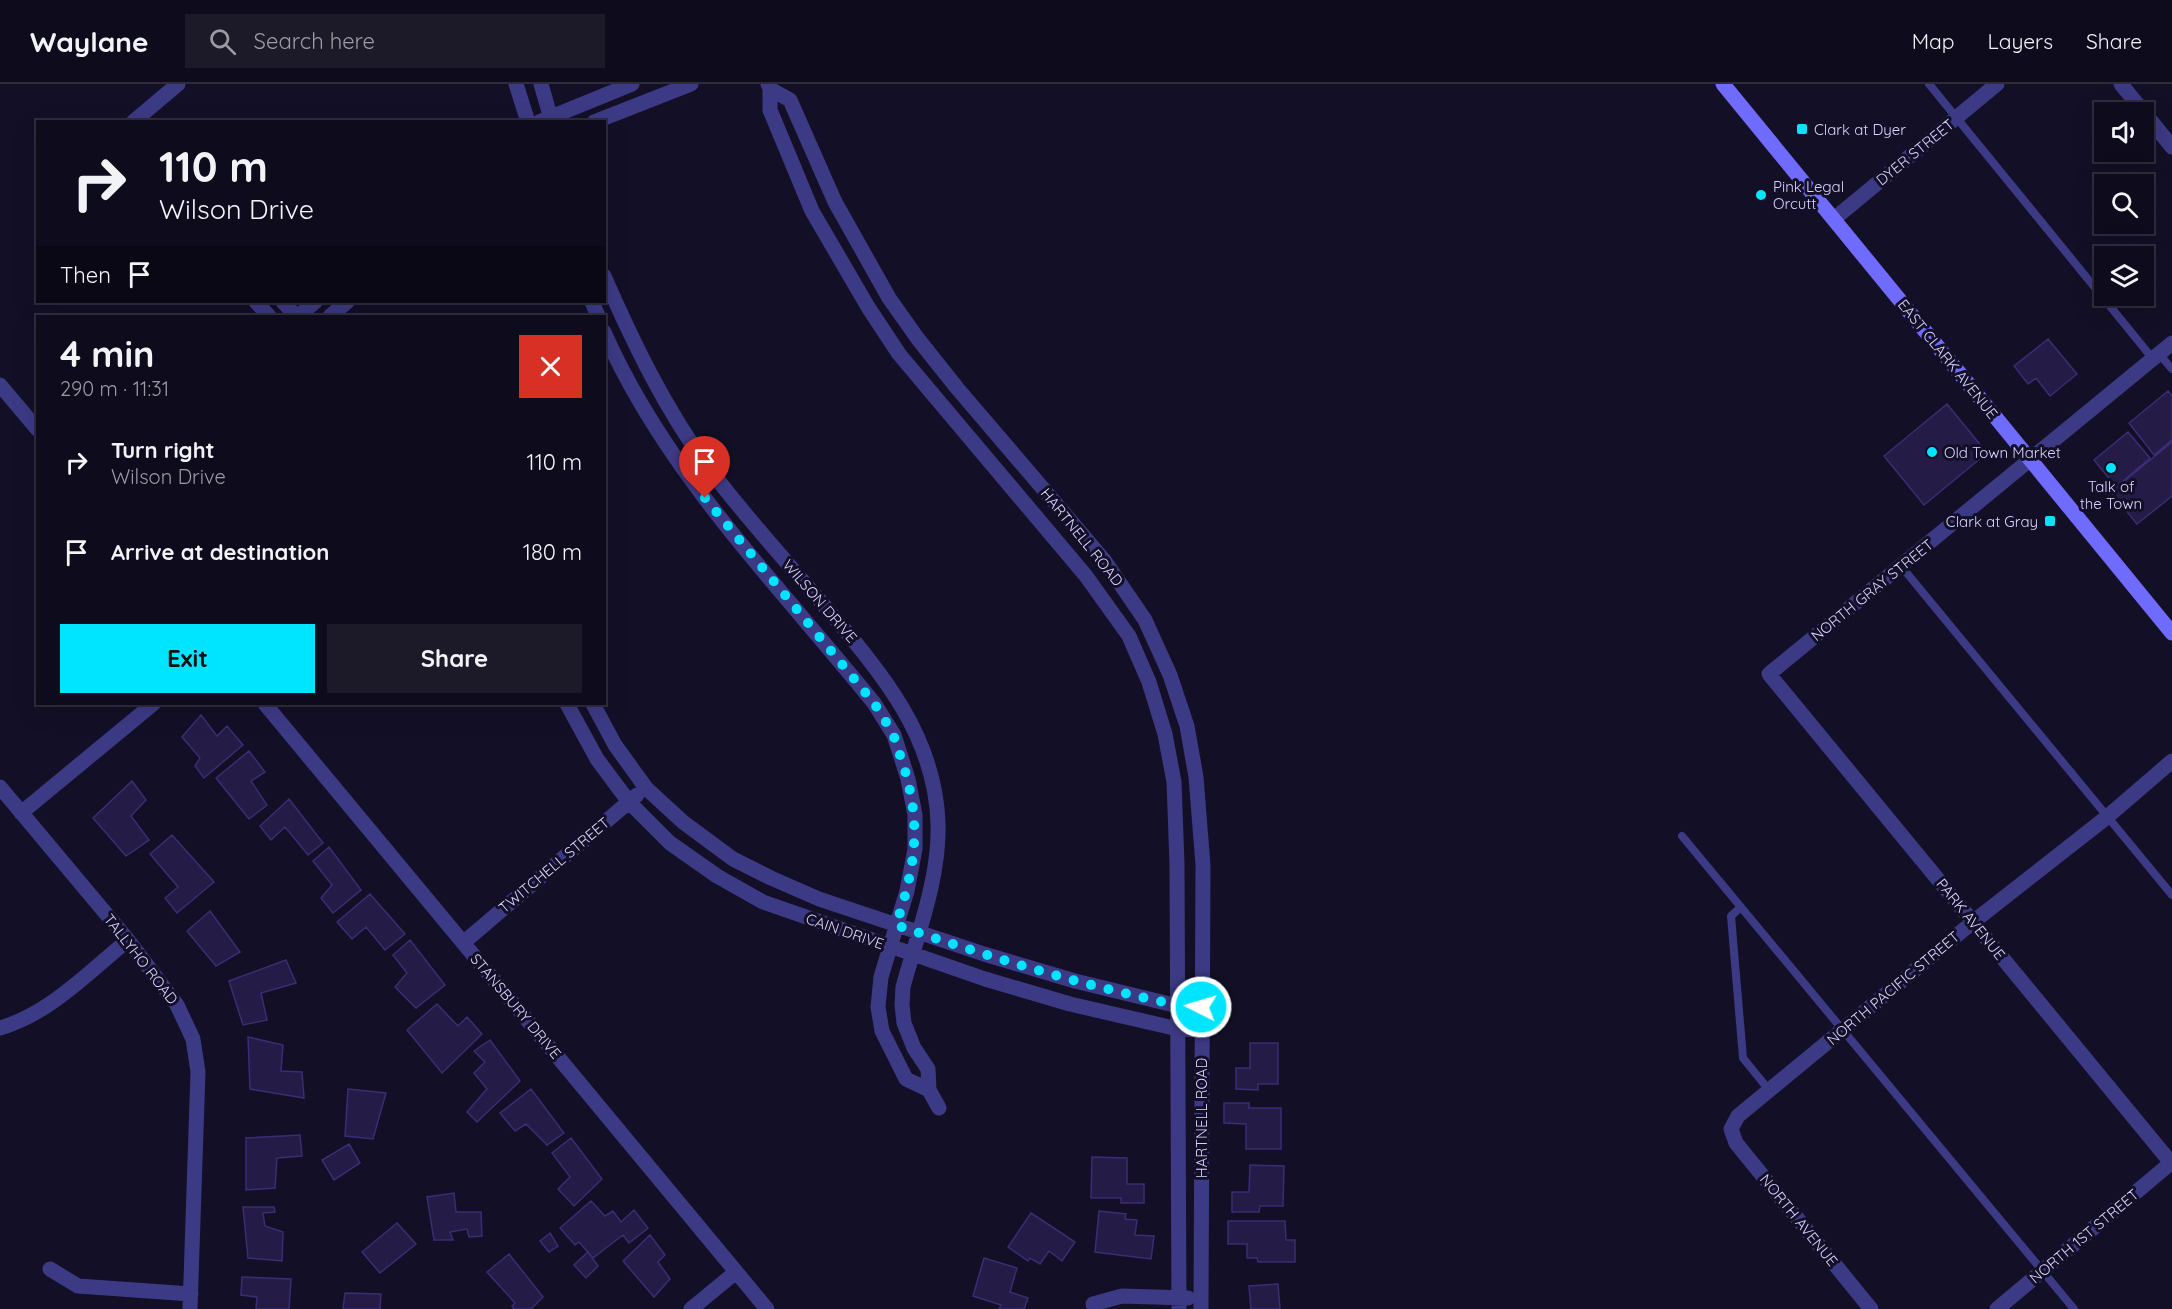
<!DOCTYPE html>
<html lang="en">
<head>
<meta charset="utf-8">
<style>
  body { margin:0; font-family:Quicksand,sans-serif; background:#1c1929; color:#f1f3f6; height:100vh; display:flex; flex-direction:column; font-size:22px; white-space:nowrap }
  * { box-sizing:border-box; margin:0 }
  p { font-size:20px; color:#9b9ba3 }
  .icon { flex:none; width:33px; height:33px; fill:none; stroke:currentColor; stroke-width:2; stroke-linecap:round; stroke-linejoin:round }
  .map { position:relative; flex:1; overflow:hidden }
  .side { position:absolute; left:36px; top:231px; width:570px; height:390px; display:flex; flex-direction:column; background:#0e0b1c; border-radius:0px; box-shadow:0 6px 24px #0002,0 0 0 2px #2e2b3b }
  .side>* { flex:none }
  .top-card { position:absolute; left:36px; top:36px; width:570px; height:183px; border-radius:0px; box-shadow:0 6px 24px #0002,0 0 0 2px #2e2b3b; background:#0e0b1c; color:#f1f3f6; overflow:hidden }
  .tools { position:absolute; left:2094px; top:18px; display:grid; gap:12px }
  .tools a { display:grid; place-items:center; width:60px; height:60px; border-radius:0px; background:#0e0b1c; box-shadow:0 6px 24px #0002,0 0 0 2px #2e2b3b; font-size:30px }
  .pin { position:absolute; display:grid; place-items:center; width:51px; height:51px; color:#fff; margin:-62px -26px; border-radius:50% 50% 50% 0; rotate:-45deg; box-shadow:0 0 6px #0007 }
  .pin .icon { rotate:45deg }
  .me { position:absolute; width:66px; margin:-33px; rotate:275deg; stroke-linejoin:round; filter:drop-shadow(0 0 4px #0008) }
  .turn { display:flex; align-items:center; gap:21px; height:126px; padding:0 24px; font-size:27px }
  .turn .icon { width:78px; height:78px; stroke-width:2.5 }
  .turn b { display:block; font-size:42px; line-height:51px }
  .then { display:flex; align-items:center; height:57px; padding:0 24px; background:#0003; gap:12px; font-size:22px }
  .round { display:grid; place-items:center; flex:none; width:63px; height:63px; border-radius:0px; background:#1c1929 }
  .overview { display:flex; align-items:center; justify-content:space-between; height:102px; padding:0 24px }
  h1 { font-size:36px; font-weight:700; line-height:45px }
  .cta { display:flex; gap:12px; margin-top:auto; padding:12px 24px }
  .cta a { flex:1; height:69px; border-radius:0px; background:#00e5ff; color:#111; font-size:24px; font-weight:700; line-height:69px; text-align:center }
  .cta a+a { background:#1c1929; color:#f1f3f6 }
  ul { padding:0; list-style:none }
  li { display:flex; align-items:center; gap:18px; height:90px; padding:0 24px }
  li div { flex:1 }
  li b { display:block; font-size:22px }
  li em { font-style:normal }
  header { display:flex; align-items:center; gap:36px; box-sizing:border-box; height:84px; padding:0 30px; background:#0e0b1c; border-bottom:2px solid #2e2b3b }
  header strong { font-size:28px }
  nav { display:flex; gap:33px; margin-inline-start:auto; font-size:21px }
  .search { width:420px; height:54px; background:#1c1929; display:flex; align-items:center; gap:15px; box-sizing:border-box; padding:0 21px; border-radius:0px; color:#9b9ba3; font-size:22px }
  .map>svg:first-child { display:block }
  .building { fill:#241b47; stroke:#3b2d73; stroke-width:1.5 }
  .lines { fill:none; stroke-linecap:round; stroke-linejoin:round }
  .service { stroke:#3d3a85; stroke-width:8 }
  .minor { stroke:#3d3a85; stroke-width:15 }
  .secondary { stroke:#6f6bff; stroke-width:15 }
  .route { stroke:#00e5ff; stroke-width:10; stroke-dasharray:0 18 }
  .poi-dot { fill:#00e5ff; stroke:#130f26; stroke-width:2 }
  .labels { text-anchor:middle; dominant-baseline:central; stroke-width:6; stroke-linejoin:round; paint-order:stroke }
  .poi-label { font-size:15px; fill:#d9d4ff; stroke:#130f26; text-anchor:start }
  .street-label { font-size:15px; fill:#d9d4ff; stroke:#130f26 }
</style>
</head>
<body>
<header>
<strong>Waylane</strong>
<div class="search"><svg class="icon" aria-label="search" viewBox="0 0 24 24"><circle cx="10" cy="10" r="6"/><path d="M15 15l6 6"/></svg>Search here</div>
<nav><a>Map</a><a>Layers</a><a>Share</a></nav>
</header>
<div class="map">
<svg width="2172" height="1225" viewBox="0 0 2172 1225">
  <rect width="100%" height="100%" fill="#130f26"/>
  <!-- building -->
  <path class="building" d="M2048 255 2077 290 2050 312 2036 294 2028 300 2014 282Z
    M2168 307 2172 312V356L2154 371 2129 339Z
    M1947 320 1987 369 1924 421 1884 372Z
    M2128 348 2150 374 2116 403 2094 376Z
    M2172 358V412L2137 440 2111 408Z
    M201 631 217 652 227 642 243 661 204 694 195 682 200 674 182 653Z
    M249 667 265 688 251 697 267 721 249 735 216 694Z
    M132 697 146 716 131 732 149 756 126 772 93 734Z
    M289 715 323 759 308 771 285 743 271 756 260 742Z
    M172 751 214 798 177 829 165 814 178 803 150 770Z
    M329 763 361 806 333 829 321 814 332 801 313 777Z
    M370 810 405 850 385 866 366 843 352 855 337 838Z
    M210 827 240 868 216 882 187 847Z
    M410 856 445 901 416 924 395 903 407 889 393 871Z
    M286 876 296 899 261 909 267 936 243 941 229 897Z
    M437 920 458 942 467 933 482 950 442 989 407 946Z
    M248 953 283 961 281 987 302 988 304 1014 250 1005Z
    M490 956 520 997 477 1038 467 1028 487 1005 474 989 485 978 474 967Z
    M1250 959H1278V1000H1258V1006L1236 1005V984H1250Z
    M348 1005 386 1009 373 1055 345 1052Z
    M531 1005 564 1049 547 1061 526 1040 515 1047 500 1029Z
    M1224 1019H1249V1024H1281V1065H1246V1040L1224 1039Z
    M300 1051 302 1072 277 1074 275 1104 246 1106V1054Z
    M571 1054 602 1095 574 1122 558 1105 570 1093 552 1069Z
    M349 1060 360 1079 334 1096 322 1076Z
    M1092 1073 1127 1074V1100H1144V1119H1121V1114H1091Z
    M1250 1081 1284 1082 1283 1122H1260L1259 1128H1232V1108H1249Z
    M454 1109 456 1128H481L482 1152 469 1153 467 1145 450 1148 453 1156H434L427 1113Z
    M591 1117 605 1132 613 1127 621 1138 634 1126 648 1144 629 1159 623 1151 593 1174 579 1158 575 1161 560 1144Z
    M243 1123H274L275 1128 263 1129 265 1142 283 1148 282 1177 248 1174Z
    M1099 1127 1126 1130 1125 1135 1137 1136 1135 1151 1154 1152 1151 1175 1095 1168Z
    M1031 1129 1075 1158 1062 1177 1049 1167 1040 1180 1030 1174 1028 1177 1008 1163Z
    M1228 1137H1285L1286 1156H1295V1178H1258L1257 1174H1247V1160H1228Z
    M397 1139 416 1160 380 1189 362 1168Z
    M550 1149 558 1162 549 1168 540 1157Z
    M650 1151 665 1171 658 1178 670 1195 654 1213 623 1177Z
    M588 1168 598 1182 586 1194 574 1181Z
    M509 1170 543 1213 531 1225H514L512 1222 515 1219 487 1188Z
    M984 1174 1017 1184 1010 1208 1028 1214 1024 1225H999L1001 1221 973 1212Z
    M242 1193 291 1195 289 1225H256L257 1213 241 1211Z
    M1278 1200 1280 1225H1251L1249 1202Z
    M345 1209 381 1210 380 1225H343Z"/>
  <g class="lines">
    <!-- service -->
    <path class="service" d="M1929 0 2153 275
      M2159 270 2172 285
      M1901 482 2172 811
      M1682 752 2074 1225
      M1741 823 1731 832 1743 974 1769 1006"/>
    <!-- minor -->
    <path class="minor" d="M516 0 528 38
      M541 0 552 38
      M768 0 770 5V26L812 127 868 223 899 270 1086 492 1129 552 1149 598 1165 650 1174 698 1177 780 1179 1225
      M2121 0 2172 63
      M770 5 790 16 835 118 889 214 918 255 957 304 1104 476 1145 536 1170 591 1187 642 1196 693 1203 781 1201 1225
      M133 38 178 0
      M539 38 632 0
      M594 38 691 0
      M1834 135 1997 0
      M604 192C633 258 665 325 708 383 743 430 784 475 822 519 877 584 935 648 938 739 940 794 917 851 903 903L902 921 904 939 914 964 928 985 929 1006 939 1024
      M256 218 269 232
      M283 218 296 232
      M592 218 598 232
      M298 232 315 218
      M330 232 347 218
      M604 248C666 389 778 500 874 619L894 651 908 695 915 731V765L907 807 881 893 878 923 882 947 906 995 929 1006
      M2172 259 1769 590 2172 1080
      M0 301 38 346
      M265 620 767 1225
      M567 620 597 675 629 718 670 759 717 792 763 818 985 895 1070 920 1178 945 1202 946
      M593 620 615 661 646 704 683 738 733 775 771 794 819 815 984 870 1075 897 1178 922 1201 923
      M0 703 128 856 177 921 193 955 198 988 190 1225
      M21 729 153 620
      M463 859 637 711
      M0 944C49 930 89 888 128 856
      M50 1185 78 1202 191 1210
      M1093 1220 1122 1212 1188 1214
      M691 1225 736 1188
      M1871 1225 1736 1059 1731 1045 1738 1032 1973 838 2107 733 2172 677
      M1997 1225 2172 1078"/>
    <!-- secondary -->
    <path class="secondary" d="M1723 0 2172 549"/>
  </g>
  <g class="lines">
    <!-- route -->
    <path class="route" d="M705 414 874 619C880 629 888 640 893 651 897 659 899 669 902 677 922 739 916 781 896 841 966 865 1036 887 1107 905 1138 912 1169 921 1201 923"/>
  </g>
  <!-- markers -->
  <g class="poi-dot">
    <rect x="1796" y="39" width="12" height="12" rx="3"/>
    <circle cx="1761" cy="111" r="6"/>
    <circle cx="1932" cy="368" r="6"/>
    <circle cx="2111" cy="384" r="6"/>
    <rect x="2044" y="431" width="12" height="12" rx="3"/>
  </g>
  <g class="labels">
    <!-- poi labels -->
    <g class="poi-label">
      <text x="1814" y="45">Clark at Dyer</text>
      <text x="1773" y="102">Pink Legal<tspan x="1773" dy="17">Orcutt</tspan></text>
      <text x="1944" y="368">Old Town Market</text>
      <text x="2111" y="402" text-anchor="middle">Talk of<tspan x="2111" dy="17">the Town</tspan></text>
      <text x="2038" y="437" text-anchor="end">Clark at Gray</text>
    </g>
    <!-- street labels -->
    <g class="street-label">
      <text transform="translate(1915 68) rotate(-39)">DYER STREET</text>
      <text transform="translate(1948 275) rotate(51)">EAST CLARK AVENUE</text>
      <text transform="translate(1082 453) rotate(51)">HARTNELL ROAD</text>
      <text transform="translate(1872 506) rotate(-39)">NORTH GRAY STREET</text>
      <text transform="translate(820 517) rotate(49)">WILSON DRIVE</text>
      <text transform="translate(554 781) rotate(-40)">TWITCHELL STREET</text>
      <text transform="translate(1971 835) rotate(51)">PARK AVENUE</text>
      <text transform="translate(845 847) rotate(19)">CAIN DRIVE</text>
      <text transform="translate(141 875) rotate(52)">TALLYHO ROAD</text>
      <text transform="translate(1893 904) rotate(-40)">NORTH PACIFIC STREET</text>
      <text transform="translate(516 922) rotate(50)">STANSBURY DRIVE</text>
      <text transform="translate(1201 1034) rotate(-90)">HARTNELL ROAD</text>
      <text transform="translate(1799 1136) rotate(51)">NORTH AVENUE</text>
      <text transform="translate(2084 1152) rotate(-40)">NORTH 1ST STREET</text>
    </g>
  </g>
</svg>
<div class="tools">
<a><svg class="icon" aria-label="sound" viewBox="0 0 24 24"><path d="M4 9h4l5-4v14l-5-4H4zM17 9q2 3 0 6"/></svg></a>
<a><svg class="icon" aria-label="search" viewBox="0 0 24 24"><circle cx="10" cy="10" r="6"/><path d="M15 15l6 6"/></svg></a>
<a><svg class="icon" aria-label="layers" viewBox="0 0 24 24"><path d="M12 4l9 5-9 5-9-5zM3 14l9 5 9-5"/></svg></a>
</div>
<div class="pin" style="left:705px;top:414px;background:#d93025"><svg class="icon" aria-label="arrive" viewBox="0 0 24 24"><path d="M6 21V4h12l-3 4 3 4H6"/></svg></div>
<svg class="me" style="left:1201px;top:923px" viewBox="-20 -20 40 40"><circle r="17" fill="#00e5ff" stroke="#fff" stroke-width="3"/><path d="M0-11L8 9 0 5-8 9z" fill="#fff"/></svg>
<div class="top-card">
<div class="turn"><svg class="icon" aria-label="right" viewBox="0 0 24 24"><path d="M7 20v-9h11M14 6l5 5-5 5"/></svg><div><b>110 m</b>Wilson Drive</div></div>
<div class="then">Then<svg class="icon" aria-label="arrive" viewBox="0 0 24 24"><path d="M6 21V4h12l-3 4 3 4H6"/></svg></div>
</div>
<section class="side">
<div class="overview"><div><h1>4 min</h1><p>290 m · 11:31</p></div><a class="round" style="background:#d93025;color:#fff"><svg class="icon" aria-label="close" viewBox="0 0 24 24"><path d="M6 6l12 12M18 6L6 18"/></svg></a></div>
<ul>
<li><svg class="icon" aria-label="right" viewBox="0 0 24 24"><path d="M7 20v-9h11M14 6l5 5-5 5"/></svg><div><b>Turn right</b><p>Wilson Drive</p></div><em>110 m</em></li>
<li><svg class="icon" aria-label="arrive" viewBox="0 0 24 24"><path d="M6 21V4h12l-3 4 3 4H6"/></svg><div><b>Arrive at destination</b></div><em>180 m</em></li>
</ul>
<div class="cta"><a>Exit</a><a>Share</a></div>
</section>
</div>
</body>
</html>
